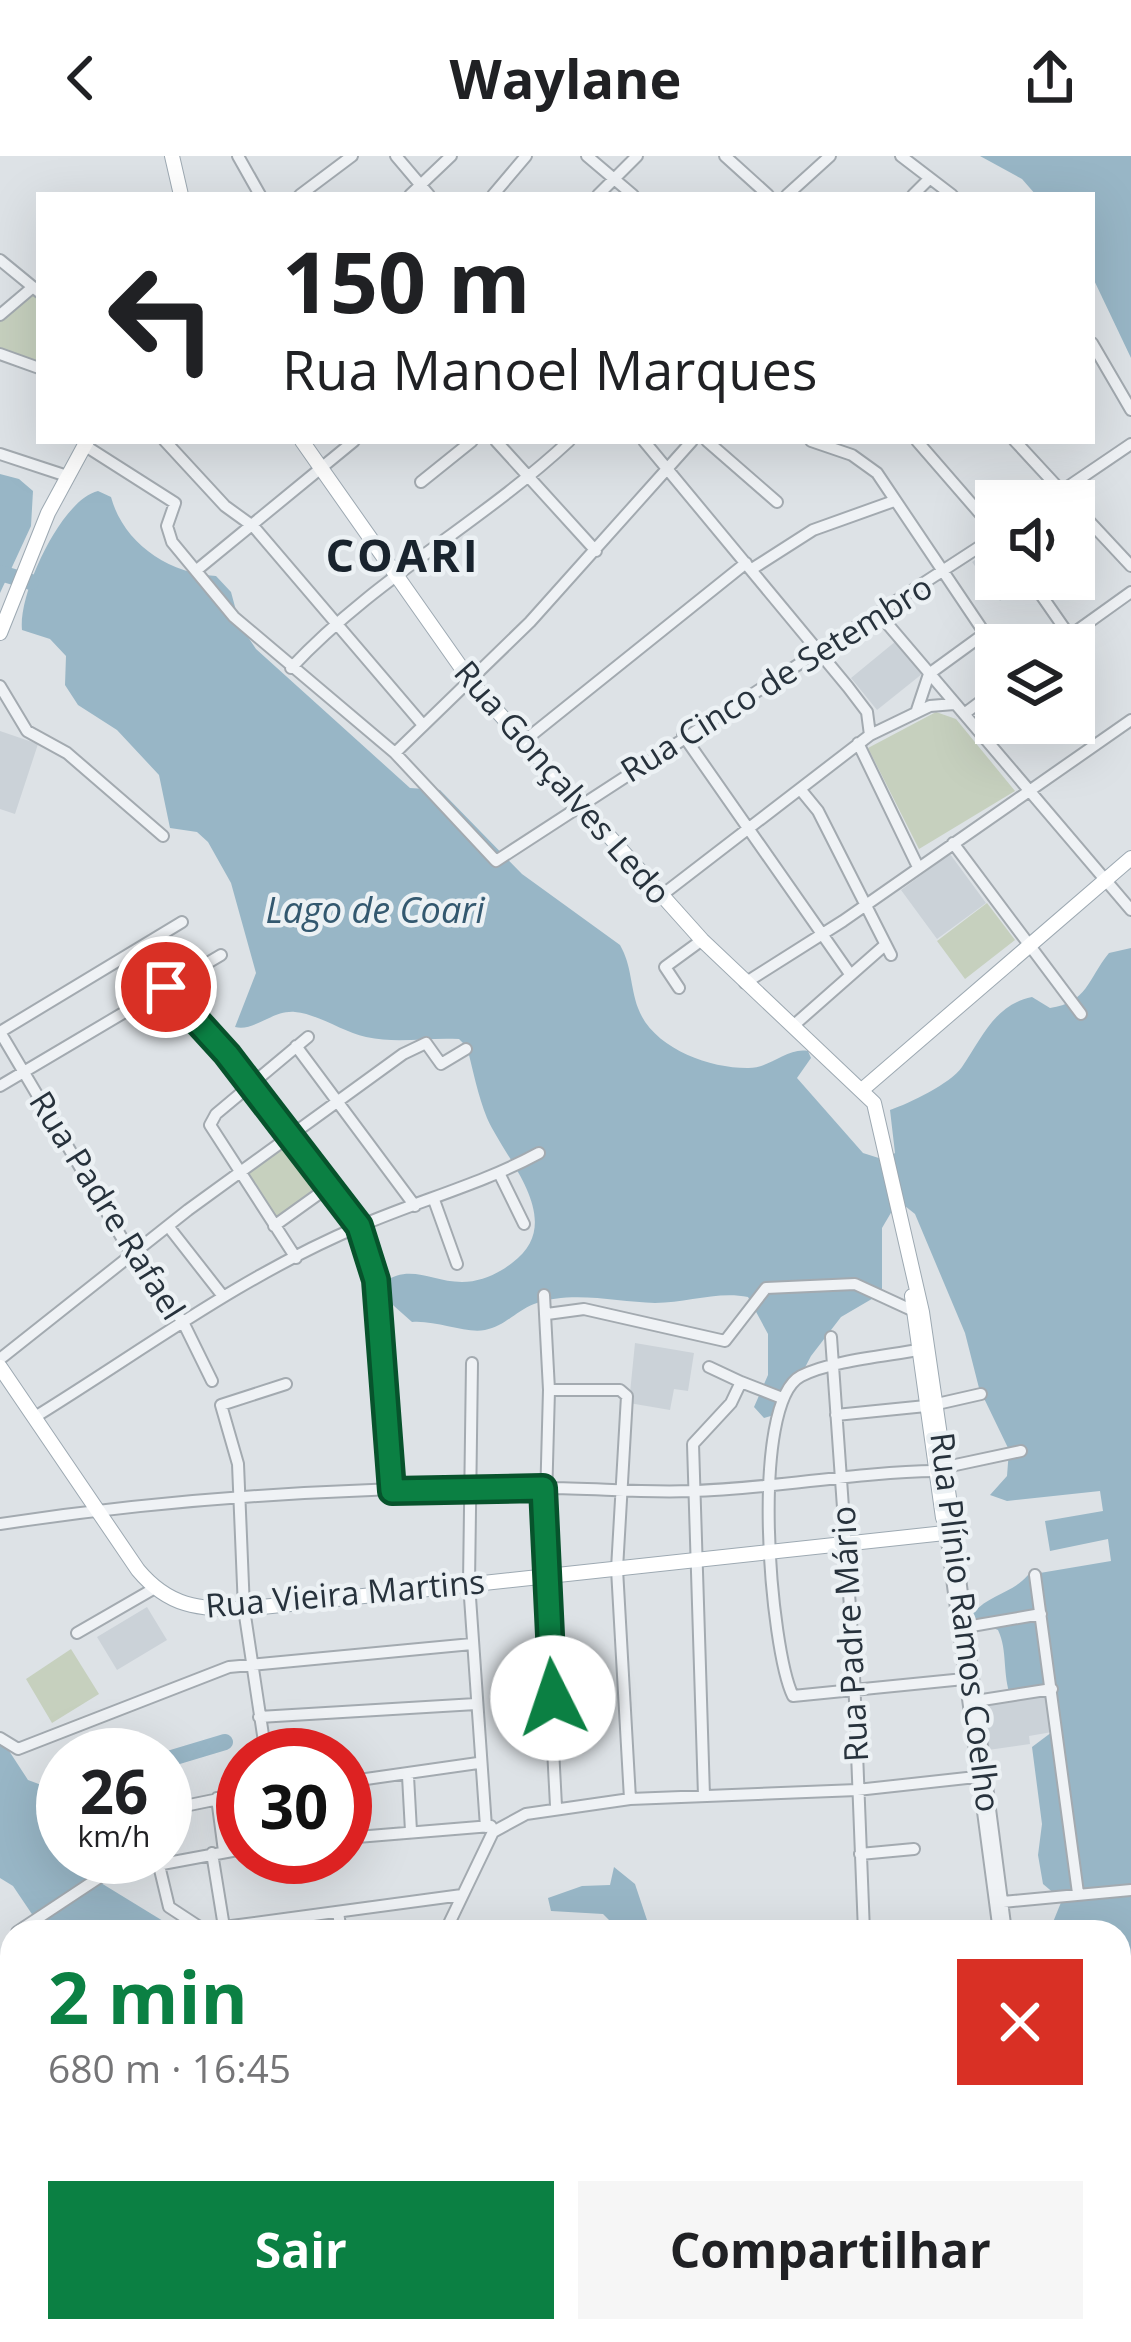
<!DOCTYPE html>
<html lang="pt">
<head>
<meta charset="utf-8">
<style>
  body { margin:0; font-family:"Open Sans",sans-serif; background:#f6f6f6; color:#202124; height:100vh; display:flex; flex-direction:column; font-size:45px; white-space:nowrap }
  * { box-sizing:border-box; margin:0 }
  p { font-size:39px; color:#757577 }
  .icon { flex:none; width:66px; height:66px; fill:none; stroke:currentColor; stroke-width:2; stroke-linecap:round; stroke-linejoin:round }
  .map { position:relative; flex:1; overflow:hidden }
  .details { position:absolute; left:0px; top:1764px; width:1131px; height:423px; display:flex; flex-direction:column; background:#fff; border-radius:36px 36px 0 0; box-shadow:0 12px 48px #0002 }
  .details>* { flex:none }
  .banner { position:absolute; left:36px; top:36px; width:1059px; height:252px; border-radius:0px; box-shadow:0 12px 48px #0002; background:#fff; color:#202124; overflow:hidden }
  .controls { position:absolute; left:975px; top:324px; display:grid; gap:24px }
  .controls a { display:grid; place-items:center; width:120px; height:120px; border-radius:0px; background:#fff; box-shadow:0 12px 48px #0002; font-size:60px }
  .speed { position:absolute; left:36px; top:1572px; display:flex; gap:24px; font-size:60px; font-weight:700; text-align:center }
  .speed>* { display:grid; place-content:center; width:156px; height:156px; border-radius:50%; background:#fff; box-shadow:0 12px 48px #0002; line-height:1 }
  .speed small { font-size:30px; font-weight:400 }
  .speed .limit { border:18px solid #d22; background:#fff; color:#111 }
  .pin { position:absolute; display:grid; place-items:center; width:102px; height:102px; color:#fff; margin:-51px; border:6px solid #fff; border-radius:50%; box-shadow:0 3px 12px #0007 }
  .me { position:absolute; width:132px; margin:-66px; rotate:356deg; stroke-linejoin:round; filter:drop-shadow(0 0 9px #0008) }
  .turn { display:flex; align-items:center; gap:42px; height:252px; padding:0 48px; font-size:54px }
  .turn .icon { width:156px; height:156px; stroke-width:2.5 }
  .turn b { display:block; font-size:84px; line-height:102px }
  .round { display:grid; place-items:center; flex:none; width:126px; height:126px; border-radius:0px; background:#f6f6f6 }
  .summary { display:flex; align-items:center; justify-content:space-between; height:204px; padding:0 48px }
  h1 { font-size:72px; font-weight:700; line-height:90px; color:#0b8043 }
  .button { display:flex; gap:24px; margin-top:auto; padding:24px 48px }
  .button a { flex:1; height:138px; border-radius:0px; background:#0b8043; color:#fff; font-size:48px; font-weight:700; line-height:138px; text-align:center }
  .button a+a { background:#f6f6f6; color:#202124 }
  header { display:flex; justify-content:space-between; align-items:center; height:156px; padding:0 48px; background:#fff; font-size:54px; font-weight:700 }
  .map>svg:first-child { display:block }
  .built { fill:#cbd2d8 }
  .green { fill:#c6d0be }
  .water { fill:#98b6c6 }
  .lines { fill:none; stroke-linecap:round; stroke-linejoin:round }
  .river { stroke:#98b6c6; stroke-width:16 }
  .minor-casing { stroke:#a3aab0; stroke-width:14 }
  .major-casing { stroke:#9da9b2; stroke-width:16 }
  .minor { stroke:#eff2f5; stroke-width:10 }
  .major { stroke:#fff; stroke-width:14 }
  .route-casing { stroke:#07532c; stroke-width:30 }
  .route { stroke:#0b8043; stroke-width:21 }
  .labels { text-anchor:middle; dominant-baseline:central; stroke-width:9; stroke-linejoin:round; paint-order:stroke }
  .street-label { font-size:33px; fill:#27323c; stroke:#ecf1f4 }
  .water-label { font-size:36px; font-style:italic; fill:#33586f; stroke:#ecf1f4 }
  .district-label { font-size:45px; font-weight:bold; letter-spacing:3px; fill:#19232d; stroke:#ecf1f4 }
</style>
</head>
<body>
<header><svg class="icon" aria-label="back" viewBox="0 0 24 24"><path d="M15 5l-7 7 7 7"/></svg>Waylane<svg class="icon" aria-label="share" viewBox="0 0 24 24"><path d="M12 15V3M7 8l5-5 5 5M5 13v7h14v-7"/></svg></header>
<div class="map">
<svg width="1131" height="2186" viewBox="0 0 1131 2186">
  <rect width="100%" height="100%" fill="#dde2e6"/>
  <!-- built -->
  <path class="built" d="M996 389V423L1027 425 1000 445 972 406Z
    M896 485 922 518 877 554 851 522Z
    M0 575 38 588 15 658 0 653Z
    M950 698 986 747 937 783 901 734Z
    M635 1187 694 1197 688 1235 674 1233 670 1254 629 1247Z
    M147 1451 167 1484 117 1514 97 1481Z
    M1046 1537 1052 1576 1029 1580 1030 1588 988 1594 981 1546Z
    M243 1645V1688L233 1689 226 1647Z"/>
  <!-- green -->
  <path class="green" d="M32 136 39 141V208L0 193V163Z
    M936 556 956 563 1015 635 919 693 868 592Z
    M987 747 1015 784 965 823 937 785Z
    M289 985 323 1031 275 1067 243 1018Z
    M71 1493 99 1538 52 1567 26 1523Z"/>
  <!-- water -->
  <path class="water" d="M980 0H1131V202L1092 120V39H1036L1022 23Z
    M0 318 19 323 33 335 31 370 0 437Z
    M98 335 111 341C123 386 168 418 216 420L231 436 240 469 256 493 410 632 440 634 522 718 620 789C632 810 630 830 638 852 652 891 707 912 747 912 770 913 787 891 808 895L811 902 797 922 863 997 885 1004 895 997 890 954C910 947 950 928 962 911 982 882 994 849 1032 841L1050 852C1087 847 1088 823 1109 797L1131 792V2186H134L170 2175H1119V1776H1049L1062 1744 1043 1728 1038 1699 1042 1668 1032 1591 1052 1576 1047 1538 1011 1542C1002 1518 1008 1495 998 1474L977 1466 973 1457C990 1438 1013 1437 1028 1419L1111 1405 1108 1383 1050 1395 1045 1365 1103 1355 1100 1335 1007 1345 990 1339 1007 1320 1009 1294 979 1232 965 1177 915 1058 905 1050 892 1055 882 1072V1137L841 1161 811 1200 781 1257 764 1262 754 1251 768 1219V1178L748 1141C717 1135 687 1147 655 1147 617 1146 572 1134 534 1148 516 1155 505 1170 485 1174 466 1178 436 1164 412 1166L385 1142 383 1127C410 1107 431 1126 462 1126 480 1126 498 1118 512 1107 568 1066 506 1005 487 962 478 940 473 914 467 891L459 883C427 881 399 888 366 881 343 876 318 858 295 856 272 854 254 876 235 871L256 817 231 727 208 686 197 676 170 672 159 619 117 574 78 549 65 529 66 500 50 483 22 474C18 437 62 343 98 335Z
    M0 1581 28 1624 63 1637V1701H95L101 1727 181 1776H44L13 1730 0 1722Z
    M614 1711 635 1728 651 1776H621L603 1758 551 1755 548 1742 582 1730 610 1729Z"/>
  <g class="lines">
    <!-- river -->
    <path class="river" d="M0 417 31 426
      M165 1604 225 1586"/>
    <!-- minor casing -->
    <g class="minor-casing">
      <path id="minor" d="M238 0 260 39
        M396 0 429 39
        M587 0 633 39
        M725 0 768 39
        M901 0 952 39
        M300 39 352 0
        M410 39 451 0
        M493 39 526 0
        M598 39 637 0
        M787 39 830 0
        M913 39 928 24
        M0 104 39 136
        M0 159 33 131
        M1092 187 1131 254
        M0 198 39 212
        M165 285 225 350 254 371 423 569
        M496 285 596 395
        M644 285 848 531 867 556 870 579
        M707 285 777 346
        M811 285 852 299 877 317 996 494
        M917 285 996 376
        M1015 285 1064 338
        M84 289 175 347 167 370 172 386 234 461 395 597 496 705 996 380
        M0 298 67 320
        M421 326 472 285
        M1047 345 1131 288
        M1074 349 1131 410
        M198 413 354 285
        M752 413 813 374 894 345
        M1030 423 1069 479
        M879 458 1131 754
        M1057 489 1131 436
        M291 512C374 423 481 367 569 285
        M929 518 984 478
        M0 530 27 575 67 597 163 680
        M917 554 929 518
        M964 558 996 534
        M683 579 850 818
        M524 585 746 407
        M858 587 918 711
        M395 597 530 466 692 285
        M800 633 818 655 891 799
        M953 687 1081 858
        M662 739 870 579 930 550 954 548
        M182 766 0 876 132 1099 183 1166 212 1225
        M139 792 359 1070 376 1124 392 1335
        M745 827 843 765 1131 564
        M679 832 665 811 702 784
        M793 870 885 789
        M296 890 415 1050
        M0 930 221 799
        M500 1019 524 1068
        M434 1044 457 1108
        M168 1070 222 1139
        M274 1070 327 1032
        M296 1102 210 969 216 958 308 881
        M544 1139 549 1234 544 1419 556 1650
        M547 1158 584 1153 725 1185 766 1132 855 1128 918 1157
        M831 1181 853 1494 864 1776
        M918 1194C885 1200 830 1205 801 1220 749 1247 770 1493 793 1540L964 1523
        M0 1203 188 1054 403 898 426 887 441 908 466 893
        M472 1207 469 1427 486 1671
        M709 1211 741 1226
        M549 1234H620L627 1240 617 1413 630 1643
        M937 1248 981 1238
        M836 1259 926 1250
        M35 1261C142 1195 243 1119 360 1070 420 1044 482 1028 539 997
        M946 1311 1021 1295
        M0 1368C179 1341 364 1330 545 1332 594 1332 642 1337 691 1335 773 1333 854 1316 936 1315
        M954 1376 1006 1776
        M946 1377 999 1776
        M1035 1419 1078 1737
        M966 1471 1041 1458
        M77 1477 155 1432
        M976 1545 1052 1533
        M259 1561 476 1548
        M0 1582 18 1593 229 1511 472 1488
        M266 1599 244 1453 238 1308 221 1249 286 1228
        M408 1620 411 1675
        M345 1626 478 1607
        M704 1640 693 1288 731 1247 741 1226 782 1242
        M217 1642 224 1695
        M165 1654 243 1638
        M345 1682 491 1670
        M212 1697 224 1771
        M860 1698 914 1693
        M157 1701 169 1751 201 1772 224 1771 462 1739
        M1003 1746 1131 1734
        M338 1756 341 1776
        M17 1776 103 1719 243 1693
        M445 1776 493 1676 526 1658 630 1643 857 1634 985 1620
        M0 1940 12 1950
        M0 2012 12 2023
        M0 2091 12 2081
        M0 2097 12 2109
        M80 2175 91 2186
        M1009 2186 1010 2175"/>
    </g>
    <!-- major casing -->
    <g class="major-casing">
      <path id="major" d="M172 0 181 39
        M0 477 48 357 87 285
        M863 933 1131 702
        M912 1140 943 1362
        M0 1211 138 1414C169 1451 198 1453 244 1453L954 1376 922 1156 874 947 702 784 472 527 302 285"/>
    </g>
    <!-- minor -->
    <use href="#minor" class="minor"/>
    <!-- major -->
    <use href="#major" class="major"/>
  </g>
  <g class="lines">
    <!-- route casing -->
    <g class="route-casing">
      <path id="route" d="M166 831 227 898 359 1070 376 1124 392 1335 543 1332 553 1542"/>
    </g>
    <!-- route -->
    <use href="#route" class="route"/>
  </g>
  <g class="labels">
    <!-- street labels -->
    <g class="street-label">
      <text transform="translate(776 522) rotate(-32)">Rua Cinco de Setembro</text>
      <text transform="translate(563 626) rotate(49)">Rua Gonçalves Ledo</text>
      <text transform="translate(108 1049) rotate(58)">Rua Padre Rafael</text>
      <text transform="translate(345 1437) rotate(-5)">Rua Vieira Martins</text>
      <text transform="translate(966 1466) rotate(83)">Rua Plínio Ramos Coelho</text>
      <text transform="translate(849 1478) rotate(-93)">Rua Padre Mário</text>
    </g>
    <!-- water labels -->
    <g class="water-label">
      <text x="375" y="753">Lago de Coari</text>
    </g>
    <!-- district labels -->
    <g class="district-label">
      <text x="403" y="398">COARI</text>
    </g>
  </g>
</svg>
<div class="controls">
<a><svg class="icon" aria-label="sound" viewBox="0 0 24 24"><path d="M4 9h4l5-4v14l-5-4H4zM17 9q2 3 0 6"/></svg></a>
<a><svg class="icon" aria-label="layers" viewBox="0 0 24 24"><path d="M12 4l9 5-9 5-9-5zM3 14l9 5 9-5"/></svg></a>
</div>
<div class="speed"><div>26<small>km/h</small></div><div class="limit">30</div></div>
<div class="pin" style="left:166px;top:831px;background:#d93025"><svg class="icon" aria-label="arrive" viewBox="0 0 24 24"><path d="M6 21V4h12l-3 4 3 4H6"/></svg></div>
<svg class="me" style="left:553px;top:1542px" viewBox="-20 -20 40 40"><circle r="19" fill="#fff"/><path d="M0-13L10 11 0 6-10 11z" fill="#0b8043"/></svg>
<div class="banner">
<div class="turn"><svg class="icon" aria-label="left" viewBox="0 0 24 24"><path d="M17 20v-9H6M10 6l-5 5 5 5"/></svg><div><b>150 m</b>Rua Manoel Marques</div></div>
</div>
<section class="details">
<div class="summary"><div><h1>2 min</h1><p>680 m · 16:45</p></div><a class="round" style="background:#d93025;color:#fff"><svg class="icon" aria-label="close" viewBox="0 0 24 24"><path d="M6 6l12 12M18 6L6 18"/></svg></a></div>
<div class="button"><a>Sair</a><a>Compartilhar</a></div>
</section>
</div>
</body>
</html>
